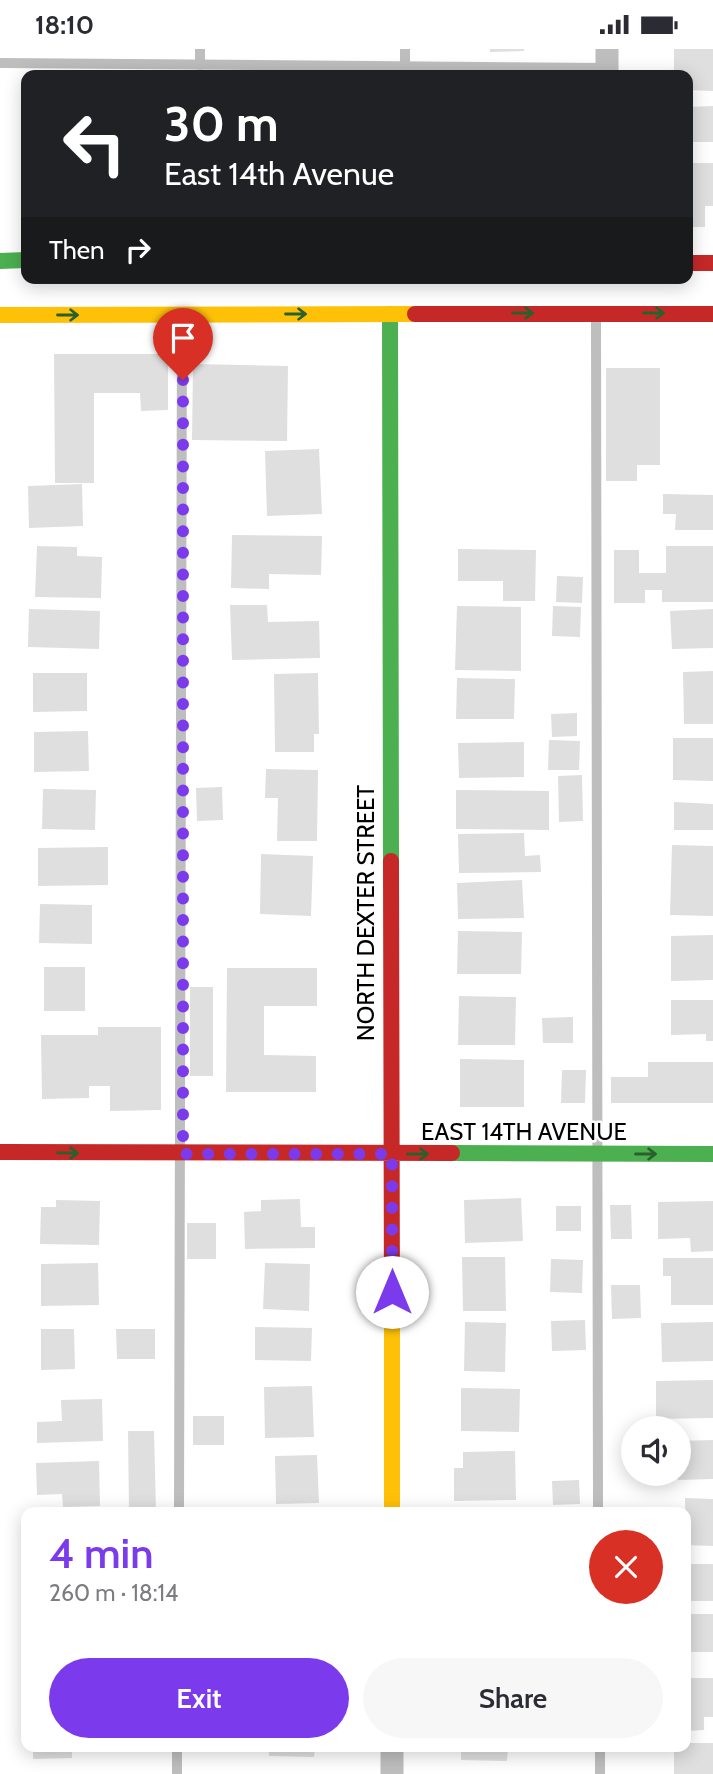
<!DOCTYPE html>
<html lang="en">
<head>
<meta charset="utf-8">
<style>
  body { margin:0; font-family:Cabin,sans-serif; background:#f7f7f7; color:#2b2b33; height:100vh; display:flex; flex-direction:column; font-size:26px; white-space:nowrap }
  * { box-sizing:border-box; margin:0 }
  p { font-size:23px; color:#7c7c81 }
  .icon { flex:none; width:38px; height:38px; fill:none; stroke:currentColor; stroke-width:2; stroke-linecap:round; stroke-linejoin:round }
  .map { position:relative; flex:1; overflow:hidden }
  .drawer { position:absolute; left:21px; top:1458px; width:670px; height:245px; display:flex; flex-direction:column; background:#fff; border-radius:14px; box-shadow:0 4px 18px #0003 }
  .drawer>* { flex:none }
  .guide { position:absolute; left:21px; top:21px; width:672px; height:214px; border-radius:14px; box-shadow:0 4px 18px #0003; background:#202124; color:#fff; overflow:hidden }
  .buttons { position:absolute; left:621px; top:1367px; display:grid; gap:14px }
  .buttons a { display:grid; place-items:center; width:70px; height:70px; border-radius:50%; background:#fff; box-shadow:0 4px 18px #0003; font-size:35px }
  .pin { position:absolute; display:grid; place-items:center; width:60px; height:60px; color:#fff; margin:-72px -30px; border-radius:50% 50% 50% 0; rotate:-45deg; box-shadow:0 0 7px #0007 }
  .pin .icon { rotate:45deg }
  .me { position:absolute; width:77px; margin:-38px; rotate:0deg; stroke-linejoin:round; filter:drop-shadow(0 0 5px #0008) }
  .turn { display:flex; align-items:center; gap:24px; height:147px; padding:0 28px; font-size:32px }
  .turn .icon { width:91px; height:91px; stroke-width:2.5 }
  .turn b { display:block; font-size:49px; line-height:60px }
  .then { display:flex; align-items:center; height:66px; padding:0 28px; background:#0003; gap:14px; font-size:26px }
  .round { display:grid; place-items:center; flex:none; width:74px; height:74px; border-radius:37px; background:#f7f7f7 }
  .overview { display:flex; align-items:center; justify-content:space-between; height:119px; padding:0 28px }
  h1 { font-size:42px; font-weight:600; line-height:52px; color:#7c3aed }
  .cta { display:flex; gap:14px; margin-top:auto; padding:14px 28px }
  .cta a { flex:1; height:80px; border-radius:42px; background:#7c3aed; color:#fff; font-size:28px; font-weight:600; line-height:80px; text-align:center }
  .cta a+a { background:#f7f7f7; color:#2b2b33 }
  .status { display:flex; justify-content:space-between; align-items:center; height:49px; padding:0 35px; background:#fff; direction:ltr }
  .status svg { height:19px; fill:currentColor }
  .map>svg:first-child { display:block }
  .building { fill:#dfdfdf }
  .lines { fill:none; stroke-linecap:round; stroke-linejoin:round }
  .lane { stroke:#bebebe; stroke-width:10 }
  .street { stroke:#bebebe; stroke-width:23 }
  .fast { stroke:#4caf50; stroke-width:16 }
  .slow { stroke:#ffc107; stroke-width:16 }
  .jam { stroke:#c62828; stroke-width:16 }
  .oneway { stroke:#2a602c }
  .route { stroke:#7c3aed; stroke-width:12; stroke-dasharray:0 21.6 }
  .labels { text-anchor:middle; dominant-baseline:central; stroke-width:5; stroke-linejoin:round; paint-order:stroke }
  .street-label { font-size:24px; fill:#000; stroke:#fff }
</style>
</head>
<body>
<div class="status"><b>18:10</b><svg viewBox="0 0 49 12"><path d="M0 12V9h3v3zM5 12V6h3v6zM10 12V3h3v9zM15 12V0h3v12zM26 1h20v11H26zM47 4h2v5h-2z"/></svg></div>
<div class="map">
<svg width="713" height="1725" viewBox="0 0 713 1725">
  <rect width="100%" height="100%" fill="#fff"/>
  <!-- building -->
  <path class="building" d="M490 0H524V2L490 3Z
    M674 0H713V42L688 41V26H674Z
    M713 57V93H688V58Z
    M688 114H713V157H705V178H688Z
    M54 305H168V361L141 362 140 344H94V434H55Z
    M193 315 288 317 287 392 192 391Z
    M606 319H660V416H637V432H606Z
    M319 400 322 465 267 467 265 402Z
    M82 435 83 477 29 479 28 437Z
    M663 445 713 446V481H675L676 465H663Z
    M232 486 322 487 321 526 269 525V540L231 539Z
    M37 497 77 498V507L102 508 101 549 35 548Z
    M666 497H713V553H662V541H645V554H614V501H639V524H666Z
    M458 500 536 501 535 552H503V532H458Z
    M557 527 583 528 582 554 556 553Z
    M230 556H267L268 573 319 572 320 609 232 611Z
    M457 557 521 558V622L455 621Z
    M553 557 581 558 580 588 552 587Z
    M29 560 100 562 99 600 28 598Z
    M713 560V599L672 600 670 562Z
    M713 622V675H684L683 623Z
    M33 624H87V662L33 663Z
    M318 624 319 685H314V703H275L274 625Z
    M457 629 515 630 514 670H456Z
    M577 664V687L552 688 551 665Z
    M88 682 89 722 34 723V683Z
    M673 689H713V732L673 731Z
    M549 691 580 692 579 721H548Z
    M524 693V728L459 729 458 694Z
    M266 720 318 721 317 792H277L278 749H265Z
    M582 726 583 772 559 773 558 727Z
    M222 738 223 771 197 772 196 739Z
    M43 740 96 741 95 781 42 780Z
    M456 741 549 742V781L456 780Z
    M674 753 713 755V781H674Z
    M524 784 525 807 540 806 541 823 459 824 458 785Z
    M672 796 713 797V867L670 866Z
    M108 798V836L38 837V799Z
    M261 805 313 807 311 867 260 865Z
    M522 831 524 869 458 870 457 834Z
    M40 855 92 856V895L39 894Z
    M458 882 522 883 521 925H457Z
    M713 886V931L671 932V887Z
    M44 918H85V962H44Z
    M227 919H317V957H264V1006L316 1007V1043H226Z
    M190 938H213V1027H190Z
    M459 947 516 948 515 996H458Z
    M671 951H713V992H706V985L671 986Z
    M573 968V994H543L542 969Z
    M98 978H161V1061L110 1062V1037H89V1049L42 1050 41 986H98Z
    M460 1010 524 1011V1058H460Z
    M648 1013H713V1054H611V1028H648Z
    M562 1021H586L585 1054H561Z
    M521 1149 523 1192 465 1194 464 1151Z
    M300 1150 301 1178H315V1199L245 1200 244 1163 261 1162V1151Z
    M56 1151 100 1152 99 1196 40 1195 41 1158H56Z
    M713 1152V1202L691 1203 690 1189 658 1190V1153Z
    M610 1156H631L632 1190H611Z
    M556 1157H581V1182H556Z
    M187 1174H216V1210H187Z
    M462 1208H505L506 1262H463Z
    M663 1209H713V1256H671V1227H663Z
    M551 1210 583 1211 582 1244 550 1243Z
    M98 1214 99 1256 41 1257V1215Z
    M265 1214 310 1215 309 1262 263 1260Z
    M611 1236H640L641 1269 612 1270Z
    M585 1271 586 1301 552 1302 551 1272Z
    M465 1273 506 1274 505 1323 464 1322Z
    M713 1273V1312L662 1313 661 1274Z
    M255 1278 312 1279 311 1312 255 1311Z
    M41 1280H74L75 1320 41 1321Z
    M116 1280H155V1310H117Z
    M713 1331V1369L656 1370V1332Z
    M312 1337 314 1388 265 1389 264 1338Z
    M461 1339 520 1340 519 1383 461 1382Z
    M102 1350 103 1392 37 1394V1373L62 1372 61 1351Z
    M193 1367H224V1396H193Z
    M128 1382H154L156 1463H129Z
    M713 1391V1430L678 1431 679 1392Z
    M515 1402 516 1451 454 1452V1419H463V1403Z
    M317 1406 319 1454 276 1455 275 1407Z
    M99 1412 100 1457 63 1458 62 1445 37 1446 36 1414Z
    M579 1431 580 1455 553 1456 552 1432Z
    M685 1449 713 1450V1497L686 1496Z
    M686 1515H713V1552H686Z
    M686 1565H713V1603H686Z
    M686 1629H713V1668H704V1681L686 1682Z
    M686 1694H713V1725H674V1698H686Z
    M33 1698H72V1709L33 1710Z
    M269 1698H315L314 1708 269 1707Z
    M461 1698H508L507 1712 461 1711Z"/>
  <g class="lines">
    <!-- lane -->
    <path class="lane" d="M200 0V17
      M405 0V19
      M0 14 607 19
      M596 272 598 1463
      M179 1463 182 272
      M600 1698V1725
      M177 1725V1698"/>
    <!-- street -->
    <path class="street" d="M607 26V0
      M392 1725V1698"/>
    <!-- fast -->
    <path class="fast" d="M0 212 26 211
      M390 265 391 812
      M452 1104 713 1105"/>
    <!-- slow -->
    <path class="slow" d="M0 266 415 265
      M392 1268V1463"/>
    <!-- jam -->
    <path class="jam" d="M688 214H713
      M415 265H713
      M391 812 392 1268
      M0 1103 452 1104"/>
  </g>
  <!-- one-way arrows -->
  <defs><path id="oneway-shaft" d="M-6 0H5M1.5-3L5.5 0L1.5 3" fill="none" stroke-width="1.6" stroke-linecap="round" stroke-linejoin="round" transform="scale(1.75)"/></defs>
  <g class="oneway">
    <use href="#oneway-shaft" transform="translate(523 264)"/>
    <use href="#oneway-shaft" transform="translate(654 264)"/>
    <use href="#oneway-shaft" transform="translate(296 265)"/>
    <use href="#oneway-shaft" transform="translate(68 266)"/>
    <use href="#oneway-shaft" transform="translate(68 1104) rotate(1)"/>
    <use href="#oneway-shaft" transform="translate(418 1105)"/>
    <use href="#oneway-shaft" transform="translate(646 1105)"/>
  </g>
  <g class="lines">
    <!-- route -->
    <path class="route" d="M183 331V1105H392V1243"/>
  </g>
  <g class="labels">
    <!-- street labels -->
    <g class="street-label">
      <text transform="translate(365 864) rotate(-90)">NORTH DEXTER STREET</text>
      <text x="524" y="1082">EAST 14TH AVENUE</text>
    </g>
  </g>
</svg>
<div class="buttons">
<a><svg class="icon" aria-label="sound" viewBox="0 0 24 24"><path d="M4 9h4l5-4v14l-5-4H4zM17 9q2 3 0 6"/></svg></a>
</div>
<div class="pin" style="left:183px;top:331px;background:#d93025"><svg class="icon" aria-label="arrive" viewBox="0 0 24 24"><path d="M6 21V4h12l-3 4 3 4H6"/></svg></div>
<svg class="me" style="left:392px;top:1243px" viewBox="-20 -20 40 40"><circle r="19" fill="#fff"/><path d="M0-13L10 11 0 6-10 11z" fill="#7c3aed"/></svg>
<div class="guide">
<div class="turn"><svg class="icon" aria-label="left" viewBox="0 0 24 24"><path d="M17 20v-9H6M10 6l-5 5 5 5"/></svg><div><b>30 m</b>East 14th Avenue</div></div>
<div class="then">Then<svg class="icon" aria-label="right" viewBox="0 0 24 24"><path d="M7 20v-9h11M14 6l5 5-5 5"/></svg></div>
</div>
<section class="drawer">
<div class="overview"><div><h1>4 min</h1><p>260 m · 18:14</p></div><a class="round" style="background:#d93025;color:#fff"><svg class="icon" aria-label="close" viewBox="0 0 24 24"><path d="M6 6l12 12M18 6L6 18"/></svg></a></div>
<div class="cta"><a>Exit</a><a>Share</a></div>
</section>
</div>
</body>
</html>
